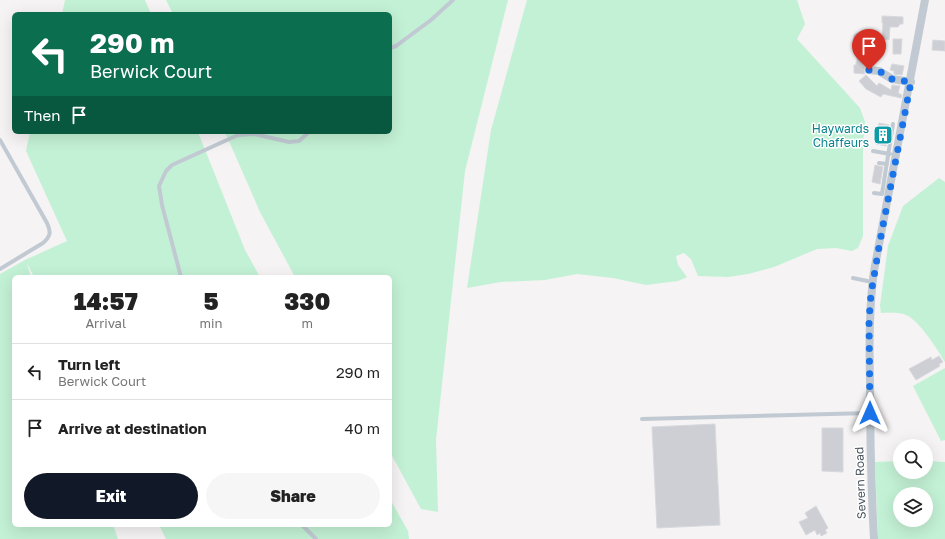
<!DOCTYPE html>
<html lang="en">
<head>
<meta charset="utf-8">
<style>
  body { margin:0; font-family:"Golos Text",sans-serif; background:#f6f6f6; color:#222; height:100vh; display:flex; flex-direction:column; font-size:15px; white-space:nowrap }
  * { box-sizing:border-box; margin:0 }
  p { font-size:13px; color:#767676 }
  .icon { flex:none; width:22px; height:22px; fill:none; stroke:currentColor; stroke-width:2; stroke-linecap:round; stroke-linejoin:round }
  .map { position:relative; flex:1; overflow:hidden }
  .details { position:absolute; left:12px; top:275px; width:380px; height:252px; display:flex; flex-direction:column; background:#fff; border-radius:6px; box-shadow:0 4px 16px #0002 }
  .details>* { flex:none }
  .banner { position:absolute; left:12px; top:12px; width:380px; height:122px; border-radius:6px; box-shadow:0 4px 16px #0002; background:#0b6e4f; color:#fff; overflow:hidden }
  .buttons { position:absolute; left:893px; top:439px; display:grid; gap:8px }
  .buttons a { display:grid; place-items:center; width:40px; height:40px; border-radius:50%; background:#fff; box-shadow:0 4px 16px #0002; font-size:20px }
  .pin { position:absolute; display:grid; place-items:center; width:34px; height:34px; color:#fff; margin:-41px -17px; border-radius:50% 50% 50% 0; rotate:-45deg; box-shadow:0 0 4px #0007 }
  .pin .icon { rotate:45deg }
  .me { position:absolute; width:44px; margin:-22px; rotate:0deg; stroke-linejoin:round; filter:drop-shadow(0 0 3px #0008) }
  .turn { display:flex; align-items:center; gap:14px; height:84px; padding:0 12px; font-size:18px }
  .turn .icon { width:52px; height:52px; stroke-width:2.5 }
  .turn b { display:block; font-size:28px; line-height:34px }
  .then { display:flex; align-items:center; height:38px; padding:0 12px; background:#0003; gap:8px; font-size:15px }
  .eta { display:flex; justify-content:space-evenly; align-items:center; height:68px; text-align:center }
  .eta b { font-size:24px; font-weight:800; line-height:28px }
  .button { display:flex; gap:8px; margin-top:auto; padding:8px 12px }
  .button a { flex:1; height:46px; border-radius:24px; background:#111827; color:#fff; font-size:16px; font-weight:800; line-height:46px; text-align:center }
  .button a+a { background:#f6f6f6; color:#222 }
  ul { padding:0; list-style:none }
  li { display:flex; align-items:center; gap:12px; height:56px; padding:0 12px; border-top:1px solid #e0e0e0 }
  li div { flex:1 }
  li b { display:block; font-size:15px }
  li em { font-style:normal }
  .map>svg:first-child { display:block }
  .green { fill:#c3f1d5; fill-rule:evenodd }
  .building { fill:#cdcfd5; stroke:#d7d9de }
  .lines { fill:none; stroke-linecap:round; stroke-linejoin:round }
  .service { stroke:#c1cad2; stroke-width:4 }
  .minor { stroke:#c1cad2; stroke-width:8 }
  .route { stroke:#1a73e8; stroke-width:7; stroke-dasharray:0 12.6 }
  .labels { text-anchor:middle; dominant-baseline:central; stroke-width:3; stroke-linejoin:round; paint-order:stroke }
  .culture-label { font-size:12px; fill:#0d838f; stroke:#fff; text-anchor:end }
  .street-label { font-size:12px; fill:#4a5661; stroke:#fff }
</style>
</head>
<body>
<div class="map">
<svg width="945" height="539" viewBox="0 0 945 539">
  <rect width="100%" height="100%" fill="#f5f3f3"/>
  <!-- green -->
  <path class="green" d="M65 0H145L151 14H62Z
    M166 0H508L465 171 436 440 438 512 421 509 390 452V277H295L260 212 225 132H390V14H173Z
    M527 0H797L805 24 797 39 860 108 865 122 863 144V236L858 248 852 251 836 248 817 249 774 267 748 274 728 277 698 276 691 259 684 253 676 256 678 265 687 277 678 281 646 285 613 278 577 274 545 280 501 282 467 288 491 130Z
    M30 132H198L245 250 260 277H34L27 263 31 277H14V525H113L118 539H0V274L25 260 67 241 26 151Z
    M939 178 945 182V362C937 349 920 321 906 315 899 312 889 313 881 313L880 306 888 246 903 206Z
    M945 368V440L941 441 913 386Z
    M900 461V472H926V461L945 462V539H878L875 462ZM900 494H926V520H900Z
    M390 499 408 531 409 539H166L159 525H390Z"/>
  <!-- building -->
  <path class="building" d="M882 16 903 17V24H900L898 27H890L889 40 882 39 883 23H882Z
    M857 33H864V40L871 41 870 51H869V53L863 54V66H865L864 70 865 74 854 73V65H856V62H857V52L854 50V45L859 42 854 39V35Z
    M893 39H902L901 54H893Z
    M933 40 945 41V51L932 50Z
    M892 64 904 66 902 75 894 74V71L890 70Z
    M866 75 877 86 879 83 891 90 892 85 900 86 898 93 902 95 901 98 883 94 881 97 866 89 859 81Z
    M879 123 889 125 886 146 876 144Z
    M875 165 883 167 880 184 872 182Z
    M939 356 943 362 939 364 940 366 916 380 909 369 931 357 932 360Z
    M715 424 720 525 657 528 652 427Z
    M822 428H843V472L822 471Z
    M816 506 828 528 825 530 827 533 821 536 820 533 817 535 815 530 806 535 799 522 808 518 805 513Z"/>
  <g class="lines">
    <!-- service -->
    <path class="service" d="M390 48 396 46 431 20 453 0
      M0 140 47 223C51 232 51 236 43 243L0 269
      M873 151 890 154
      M879 163 887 164
      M874 193 882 194 893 124
      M181 277 162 205 159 186 166 171 172 165 238 135 254 134 289 142 299 141 309 132
      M853 278 872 282
      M642 419 870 413
      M302 525 316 539"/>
    <!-- minor -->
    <path class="minor" d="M869 70 879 71 892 79 911 82
      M874 539C871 486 870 433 870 380 869 343 869 307 874 271L925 0"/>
  </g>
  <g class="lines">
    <!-- route -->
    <path class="route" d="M869 70 879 71 892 79 911 82 880 241 871 294 869 320 870 413"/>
  </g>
  <!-- icons -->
  <defs>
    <g id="building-square" transform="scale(1)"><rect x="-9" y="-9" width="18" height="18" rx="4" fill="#0f9aa8" stroke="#fff"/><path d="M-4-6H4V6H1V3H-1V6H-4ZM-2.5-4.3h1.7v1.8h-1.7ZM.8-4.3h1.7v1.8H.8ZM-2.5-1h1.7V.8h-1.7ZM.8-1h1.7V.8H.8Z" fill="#fff"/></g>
  </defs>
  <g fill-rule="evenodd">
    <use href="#building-square" x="883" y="135"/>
  </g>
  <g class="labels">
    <!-- culture labels -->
    <g class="culture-label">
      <text x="869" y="128">Haywards<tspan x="869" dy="14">Chaffeurs</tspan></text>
    </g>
    <!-- street labels -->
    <g class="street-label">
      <text transform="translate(860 483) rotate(-92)">Severn Road</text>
    </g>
  </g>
</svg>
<div class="buttons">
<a><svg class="icon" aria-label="search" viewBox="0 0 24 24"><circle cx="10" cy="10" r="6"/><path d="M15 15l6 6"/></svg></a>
<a><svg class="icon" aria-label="layers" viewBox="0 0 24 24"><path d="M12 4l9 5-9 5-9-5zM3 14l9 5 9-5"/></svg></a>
</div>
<div class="pin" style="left:869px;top:70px;background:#d93025"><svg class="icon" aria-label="arrive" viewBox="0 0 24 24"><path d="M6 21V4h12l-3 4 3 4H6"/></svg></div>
<svg class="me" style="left:870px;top:413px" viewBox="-20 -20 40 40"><path d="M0-17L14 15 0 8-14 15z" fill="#1a73e8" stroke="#fff" stroke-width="4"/></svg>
<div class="banner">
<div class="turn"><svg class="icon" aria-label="left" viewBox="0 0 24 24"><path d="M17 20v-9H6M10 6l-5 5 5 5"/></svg><div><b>290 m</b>Berwick Court</div></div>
<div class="then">Then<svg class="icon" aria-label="arrive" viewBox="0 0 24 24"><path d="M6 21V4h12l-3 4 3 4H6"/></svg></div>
</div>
<section class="details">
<div class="eta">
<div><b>14:57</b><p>Arrival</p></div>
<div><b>5</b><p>min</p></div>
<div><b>330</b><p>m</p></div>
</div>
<ul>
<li><svg class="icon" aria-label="left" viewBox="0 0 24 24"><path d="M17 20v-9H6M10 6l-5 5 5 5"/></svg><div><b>Turn left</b><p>Berwick Court</p></div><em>290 m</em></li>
<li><svg class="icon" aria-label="arrive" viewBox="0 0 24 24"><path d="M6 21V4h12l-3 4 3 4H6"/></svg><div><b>Arrive at destination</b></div><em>40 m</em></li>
</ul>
<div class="button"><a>Exit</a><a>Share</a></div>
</section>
</div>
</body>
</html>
